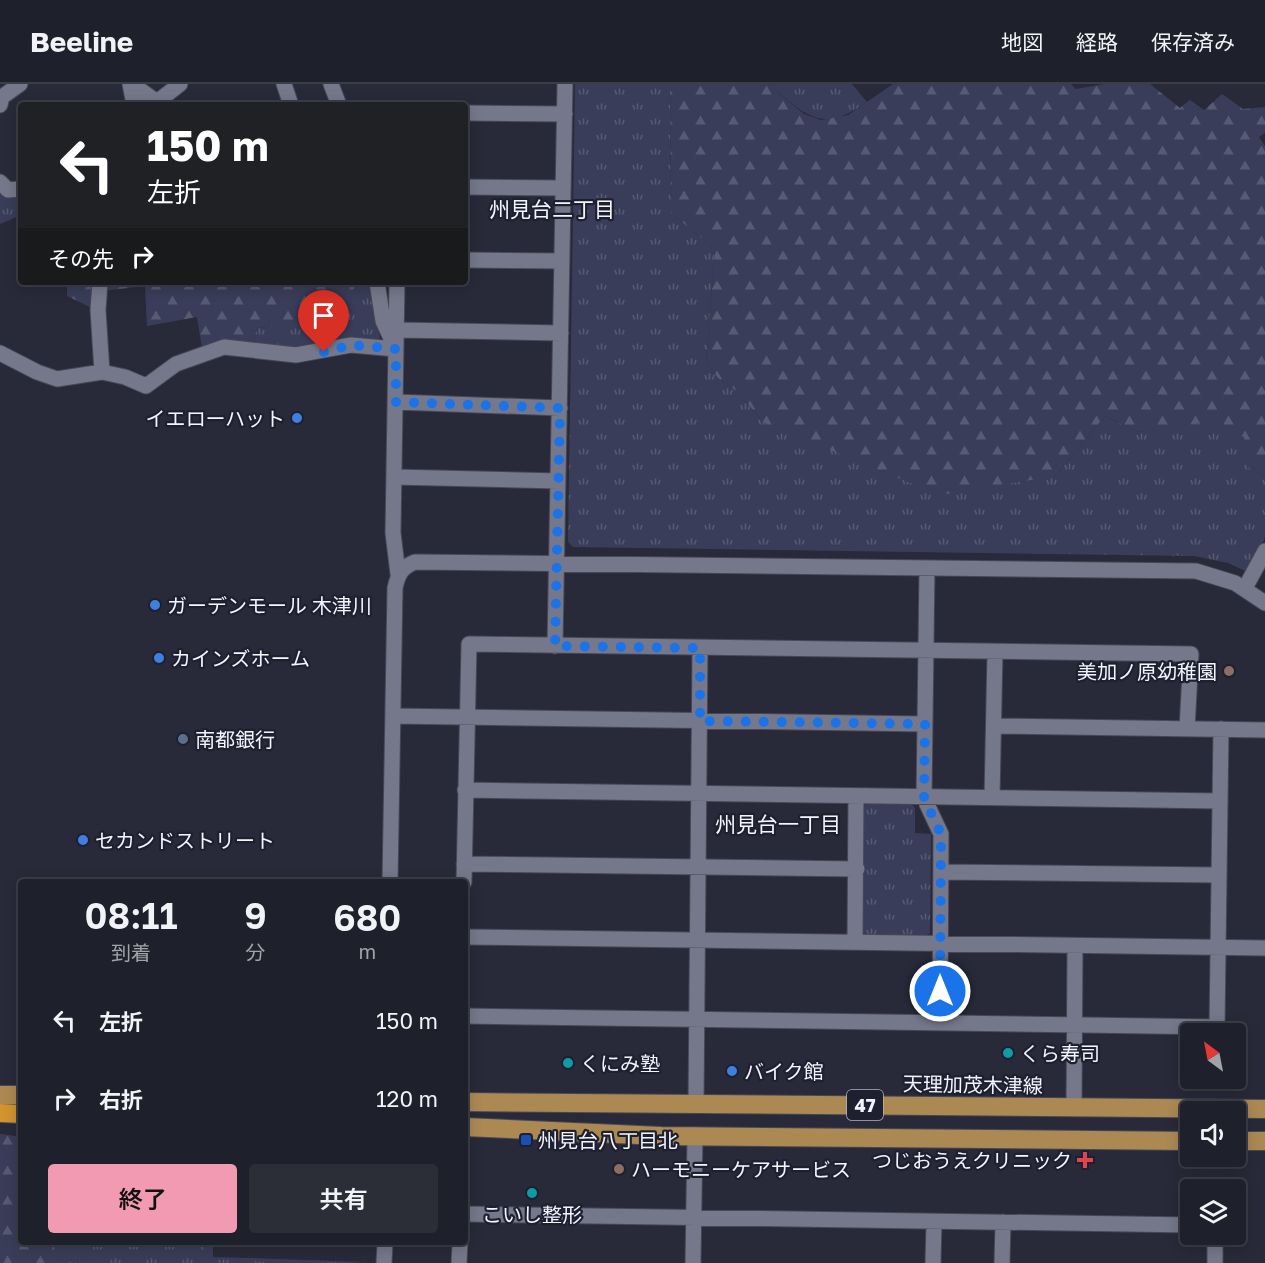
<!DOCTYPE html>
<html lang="ja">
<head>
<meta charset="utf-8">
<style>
  body { margin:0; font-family:"Golos Text","Noto Sans JP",sans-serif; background:#2b2d37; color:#f1f3f6; height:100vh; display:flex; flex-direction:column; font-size:22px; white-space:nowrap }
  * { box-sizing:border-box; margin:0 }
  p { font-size:20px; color:#a1a3a9 }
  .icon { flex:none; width:33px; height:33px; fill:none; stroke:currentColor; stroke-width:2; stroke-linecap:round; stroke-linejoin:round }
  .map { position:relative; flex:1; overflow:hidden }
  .panel { position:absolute; left:18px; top:795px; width:450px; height:366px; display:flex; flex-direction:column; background:#1e202b; border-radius:6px; box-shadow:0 3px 15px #0003,0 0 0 2px #3c3e47 }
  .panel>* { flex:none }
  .guide { position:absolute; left:18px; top:18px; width:450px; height:183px; border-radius:6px; box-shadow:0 3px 15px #0003,0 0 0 2px #3c3e47; background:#202124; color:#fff; overflow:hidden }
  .needle { width:39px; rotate:328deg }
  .tools { position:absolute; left:1180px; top:939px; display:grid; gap:12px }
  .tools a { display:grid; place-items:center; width:66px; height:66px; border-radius:6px; background:#1e202b; box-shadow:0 3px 15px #0003,0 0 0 2px #3c3e47; font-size:30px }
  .pin { position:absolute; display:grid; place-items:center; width:51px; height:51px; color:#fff; margin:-62px -26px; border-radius:50% 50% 50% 0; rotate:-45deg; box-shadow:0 0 6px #0007 }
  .pin .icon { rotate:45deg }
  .me { position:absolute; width:66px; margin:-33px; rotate:0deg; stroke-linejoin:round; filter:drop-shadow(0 0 4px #0008) }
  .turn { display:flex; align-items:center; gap:21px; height:126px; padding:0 30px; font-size:27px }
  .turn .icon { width:78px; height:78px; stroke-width:2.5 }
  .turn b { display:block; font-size:42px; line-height:51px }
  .then { display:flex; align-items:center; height:57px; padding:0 30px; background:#0003; gap:12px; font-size:22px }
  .eta { display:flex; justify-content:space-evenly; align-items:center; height:102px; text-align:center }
  .eta b { font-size:36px; font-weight:600; line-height:42px }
  .cta { display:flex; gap:12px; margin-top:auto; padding:12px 30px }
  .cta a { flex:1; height:69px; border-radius:6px; background:#f19ab1; color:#111; font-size:24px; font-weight:600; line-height:69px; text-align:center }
  .cta a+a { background:#2b2d37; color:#f1f3f6 }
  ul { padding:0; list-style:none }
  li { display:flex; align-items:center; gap:18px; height:78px; padding:0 30px }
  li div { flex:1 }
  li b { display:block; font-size:22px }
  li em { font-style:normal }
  header { display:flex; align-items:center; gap:36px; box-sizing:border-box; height:84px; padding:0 30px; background:#1e202b; border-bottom:2px solid #3c3e47 }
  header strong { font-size:28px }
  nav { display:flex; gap:33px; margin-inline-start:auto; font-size:21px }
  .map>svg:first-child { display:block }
  .grass { fill:url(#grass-tufts) }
  .forest { fill:url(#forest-firs) }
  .garden { fill:#393d59 }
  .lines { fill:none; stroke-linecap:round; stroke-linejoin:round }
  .minor-casing { stroke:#474856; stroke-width:17 }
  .major-casing { stroke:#474856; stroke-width:20 }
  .highway-casing { stroke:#474856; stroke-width:20 }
  .minor { stroke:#75788a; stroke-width:15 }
  .major { stroke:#ac8953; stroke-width:18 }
  .highway { stroke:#d1942e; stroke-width:18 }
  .route { stroke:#1a73e8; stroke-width:10; stroke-dasharray:0 18 }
  .shop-dot { fill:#3f7fe0; stroke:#1e202f; stroke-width:2 }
  .education-dot { fill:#8d6e63; stroke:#1e202f; stroke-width:2 }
  .service-dot { fill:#5c6f8a; stroke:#1e202f; stroke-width:2 }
  .culture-dot { fill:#0f9aa8; stroke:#1e202f; stroke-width:2 }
  .transit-dot { fill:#1a4fb4; stroke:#1e202f; stroke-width:2 }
  .health-dot { fill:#e0444e; stroke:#1e202f; stroke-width:2 }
  .labels { text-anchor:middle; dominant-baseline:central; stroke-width:4.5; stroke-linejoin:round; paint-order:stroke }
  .shield { fill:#1e202f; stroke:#b2b4c1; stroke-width:1.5 }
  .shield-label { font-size:18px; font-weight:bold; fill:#f2f4ff }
  .poi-label { font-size:20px; fill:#f2f4ff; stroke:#1e202f; text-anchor:start }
  .street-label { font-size:20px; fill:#f2f4ff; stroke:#1e202f }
  .neighbourhood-label { font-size:21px; fill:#f2f4ff; stroke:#1e202f }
</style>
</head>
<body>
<header>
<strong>Beeline</strong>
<nav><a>地図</a><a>経路</a><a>保存済み</a></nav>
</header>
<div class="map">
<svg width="1265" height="1179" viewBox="0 0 1265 1179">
  <defs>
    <pattern id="grass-tufts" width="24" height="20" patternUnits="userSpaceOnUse" patternTransform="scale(1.5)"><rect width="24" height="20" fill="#393d59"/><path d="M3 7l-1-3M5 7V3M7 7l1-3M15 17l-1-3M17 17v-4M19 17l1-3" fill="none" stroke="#565a72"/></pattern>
    <pattern id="forest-firs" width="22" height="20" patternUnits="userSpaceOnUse" patternTransform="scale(1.5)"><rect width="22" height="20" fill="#393d59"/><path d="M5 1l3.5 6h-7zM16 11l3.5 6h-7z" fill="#565a72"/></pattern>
  </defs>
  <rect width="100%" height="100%" fill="#282a39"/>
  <!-- grass -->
  <path class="grass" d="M575 0H670L671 129 715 165 706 278 718 294 738 308 764 339 1055 392 1105 332 1138 348 1200 338 1245 353 1249 384 1265 392V453L1248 488 1228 479 1194 472 573 463 568 458Z
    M768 0H852L867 18C820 51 807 31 768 0Z
    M0 103 21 109V131L0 140Z
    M354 198H372L380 254 376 259 296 265 252 259 257 244C303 240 315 229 354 205Z
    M868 718H910L915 724V749L931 750 930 849 924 854 866 853 861 848 863 723Z
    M0 1050 21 1053V1158H213V1173L369 1179H0Z"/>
  <!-- forest -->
  <path class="forest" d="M670 0H768L804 30 821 36 848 31 893 0H1071L1076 5 1104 0H1150L1180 24 1190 16 1204 26 1222 10 1243 25 1265 23V49L1259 53 1265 62V392L1249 384 1244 353 1200 339 1138 348 1105 332 1055 392 940 411 764 339 738 308 718 294 706 278 715 165 671 129Z
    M67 198H96L94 225 67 212Z
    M104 198H354V205L332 227 287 241 257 244 252 259 223 257 202 264 197 233 147 242 145 202 103 207Z
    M0 1050 21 1053V1158H52L56 1169 72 1179H0Z"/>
  <!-- garden -->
  <path class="garden" d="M52 1158H71L89 1179C70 1179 58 1177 52 1158Z
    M200 1158H213V1173L370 1178 286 1179 213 1175Z"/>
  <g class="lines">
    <!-- minor casing -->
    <g class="minor-casing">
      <path id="minor" d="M130 0 134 21
        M132 0 157 18 180 0
        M284 0 291 21
        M331 0 339 21
        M0 21 2 13 20 0
        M465 29 565 30
        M0 98 8 106 19 105
        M465 103 563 104
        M465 176 562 177
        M100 198 98 226 102 288 125 293 146 302 176 280 224 263 296 271 351 261 396 265 383 237 377 198
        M397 198 393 449 398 490
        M397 246 561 249
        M0 269 37 288 57 295 102 288
        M396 318 560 324
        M394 393 558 397
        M927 484 924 714 941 750 940 937
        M1245 504 1265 467
        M555 562 565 0
        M393 632 925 640
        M994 642 1265 646
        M465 706 1220 717
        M992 714 995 568
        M464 780 857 785
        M941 788 1219 791
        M390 798 395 504C398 490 402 483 415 478L1196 487 1235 499 1265 519
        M464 798 469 560 1191 570 1187 645
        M465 853 1265 864
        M855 858 856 712
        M465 932 1217 943 1221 645
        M696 1019 700 564
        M1074 1024 1075 862
        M465 1130 1191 1141
        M384 1179 385 1158
        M459 1179 460 1158
        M693 1179 695 1051
        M933 1179 934 1138
        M1002 1179 1003 1138
        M1215 1179V1150"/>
    </g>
    <!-- major casing -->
    <g class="major-casing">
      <path id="major" d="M0 1011H21
        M465 1018 1265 1025
        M465 1043 661 1052 1191 1057
        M1236 1057H1265"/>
    </g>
    <!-- highway casing -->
    <g class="highway-casing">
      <path id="highway" d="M0 1029 21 1030"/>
    </g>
    <!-- minor -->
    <use href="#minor" class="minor"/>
    <!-- major -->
    <use href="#major" class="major"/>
    <!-- highway -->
    <use href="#highway" class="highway"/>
  </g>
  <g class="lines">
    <!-- route -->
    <path class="route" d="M324 268 351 261 396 265V318L560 324 555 562 700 564V637L925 640 924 714 941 750 940 907"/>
  </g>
  <!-- markers -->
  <g class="shop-dot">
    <circle cx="297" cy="334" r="6"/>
    <circle cx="155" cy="521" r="6"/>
    <circle cx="159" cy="574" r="6"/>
    <circle cx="83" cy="756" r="6"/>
    <circle cx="732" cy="987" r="6"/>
  </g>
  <g class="education-dot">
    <circle cx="1229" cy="587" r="6"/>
    <circle cx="619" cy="1085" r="6"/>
  </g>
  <circle class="service-dot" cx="183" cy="655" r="6"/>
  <g class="culture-dot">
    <circle cx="1008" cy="969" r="6"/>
    <circle cx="568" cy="979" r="6"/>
    <circle cx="532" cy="1109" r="6"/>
  </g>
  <rect class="transit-dot" x="520" y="1050" width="12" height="12" rx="3"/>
  <path class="health-dot" d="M1082 1067h6v6h6v6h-6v6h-6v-6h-6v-6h6z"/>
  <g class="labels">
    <!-- shield labels -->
    <rect class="shield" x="847" y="1006" width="36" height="30" rx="4.5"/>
    <g class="shield-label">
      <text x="865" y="1021">47</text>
    </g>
    <!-- poi labels -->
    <g class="poi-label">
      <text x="285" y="334" text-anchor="end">イエローハット</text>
      <text x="167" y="521">ガーデンモール 木津川</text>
      <text x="171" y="574">カインズホーム</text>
      <text x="1217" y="587" text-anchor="end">美加ノ原幼稚園</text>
      <text x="195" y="655">南都銀行</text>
      <text x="95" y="756">セカンドストリート</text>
      <text x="1020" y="969">くら寿司</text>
      <text x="580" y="979">くにみ塾</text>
      <text x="744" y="987">バイク館</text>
      <text x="538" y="1056">州見台八丁目北</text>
      <text x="1072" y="1076" text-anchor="end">つじおうえクリニック</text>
      <text x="631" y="1085">ハーモニーケアサービス</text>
      <text x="532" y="1130" text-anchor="middle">こいし整形</text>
    </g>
    <!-- street labels -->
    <g class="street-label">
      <text transform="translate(973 1000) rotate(1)">天理加茂木津線</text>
    </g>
    <!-- neighbourhood labels -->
    <g class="neighbourhood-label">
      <text x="552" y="125">州見台二丁目</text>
      <text x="778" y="740">州見台一丁目</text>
    </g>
  </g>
</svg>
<div class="tools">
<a><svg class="needle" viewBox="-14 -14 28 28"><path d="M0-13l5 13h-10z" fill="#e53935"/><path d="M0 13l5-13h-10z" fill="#a1a3a9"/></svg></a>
<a><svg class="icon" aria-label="sound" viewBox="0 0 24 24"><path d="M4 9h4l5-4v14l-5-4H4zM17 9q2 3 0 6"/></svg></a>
<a><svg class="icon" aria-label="layers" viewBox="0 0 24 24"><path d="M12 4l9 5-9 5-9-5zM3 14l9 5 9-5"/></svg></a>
</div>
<div class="pin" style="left:324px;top:268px;background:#d93025"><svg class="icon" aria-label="arrive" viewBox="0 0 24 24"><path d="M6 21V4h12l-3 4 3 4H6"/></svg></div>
<svg class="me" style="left:940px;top:907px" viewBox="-20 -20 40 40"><circle r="17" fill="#1a73e8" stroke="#fff" stroke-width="3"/><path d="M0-11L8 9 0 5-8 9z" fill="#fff"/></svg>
<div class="guide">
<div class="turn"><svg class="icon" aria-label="left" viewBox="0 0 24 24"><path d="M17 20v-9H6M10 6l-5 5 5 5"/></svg><div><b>150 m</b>左折</div></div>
<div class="then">その先<svg class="icon" aria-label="right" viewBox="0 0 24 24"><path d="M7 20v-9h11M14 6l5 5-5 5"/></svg></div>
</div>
<section class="panel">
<div class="eta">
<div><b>08:11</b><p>到着</p></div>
<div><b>9</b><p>分</p></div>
<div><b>680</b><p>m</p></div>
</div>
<ul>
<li><svg class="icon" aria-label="left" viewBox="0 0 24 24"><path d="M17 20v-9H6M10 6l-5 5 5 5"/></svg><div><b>左折</b></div><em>150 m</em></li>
<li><svg class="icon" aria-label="right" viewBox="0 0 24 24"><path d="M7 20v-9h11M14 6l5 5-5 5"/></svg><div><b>右折</b></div><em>120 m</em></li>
</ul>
<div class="cta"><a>終了</a><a>共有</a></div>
</section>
</div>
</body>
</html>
